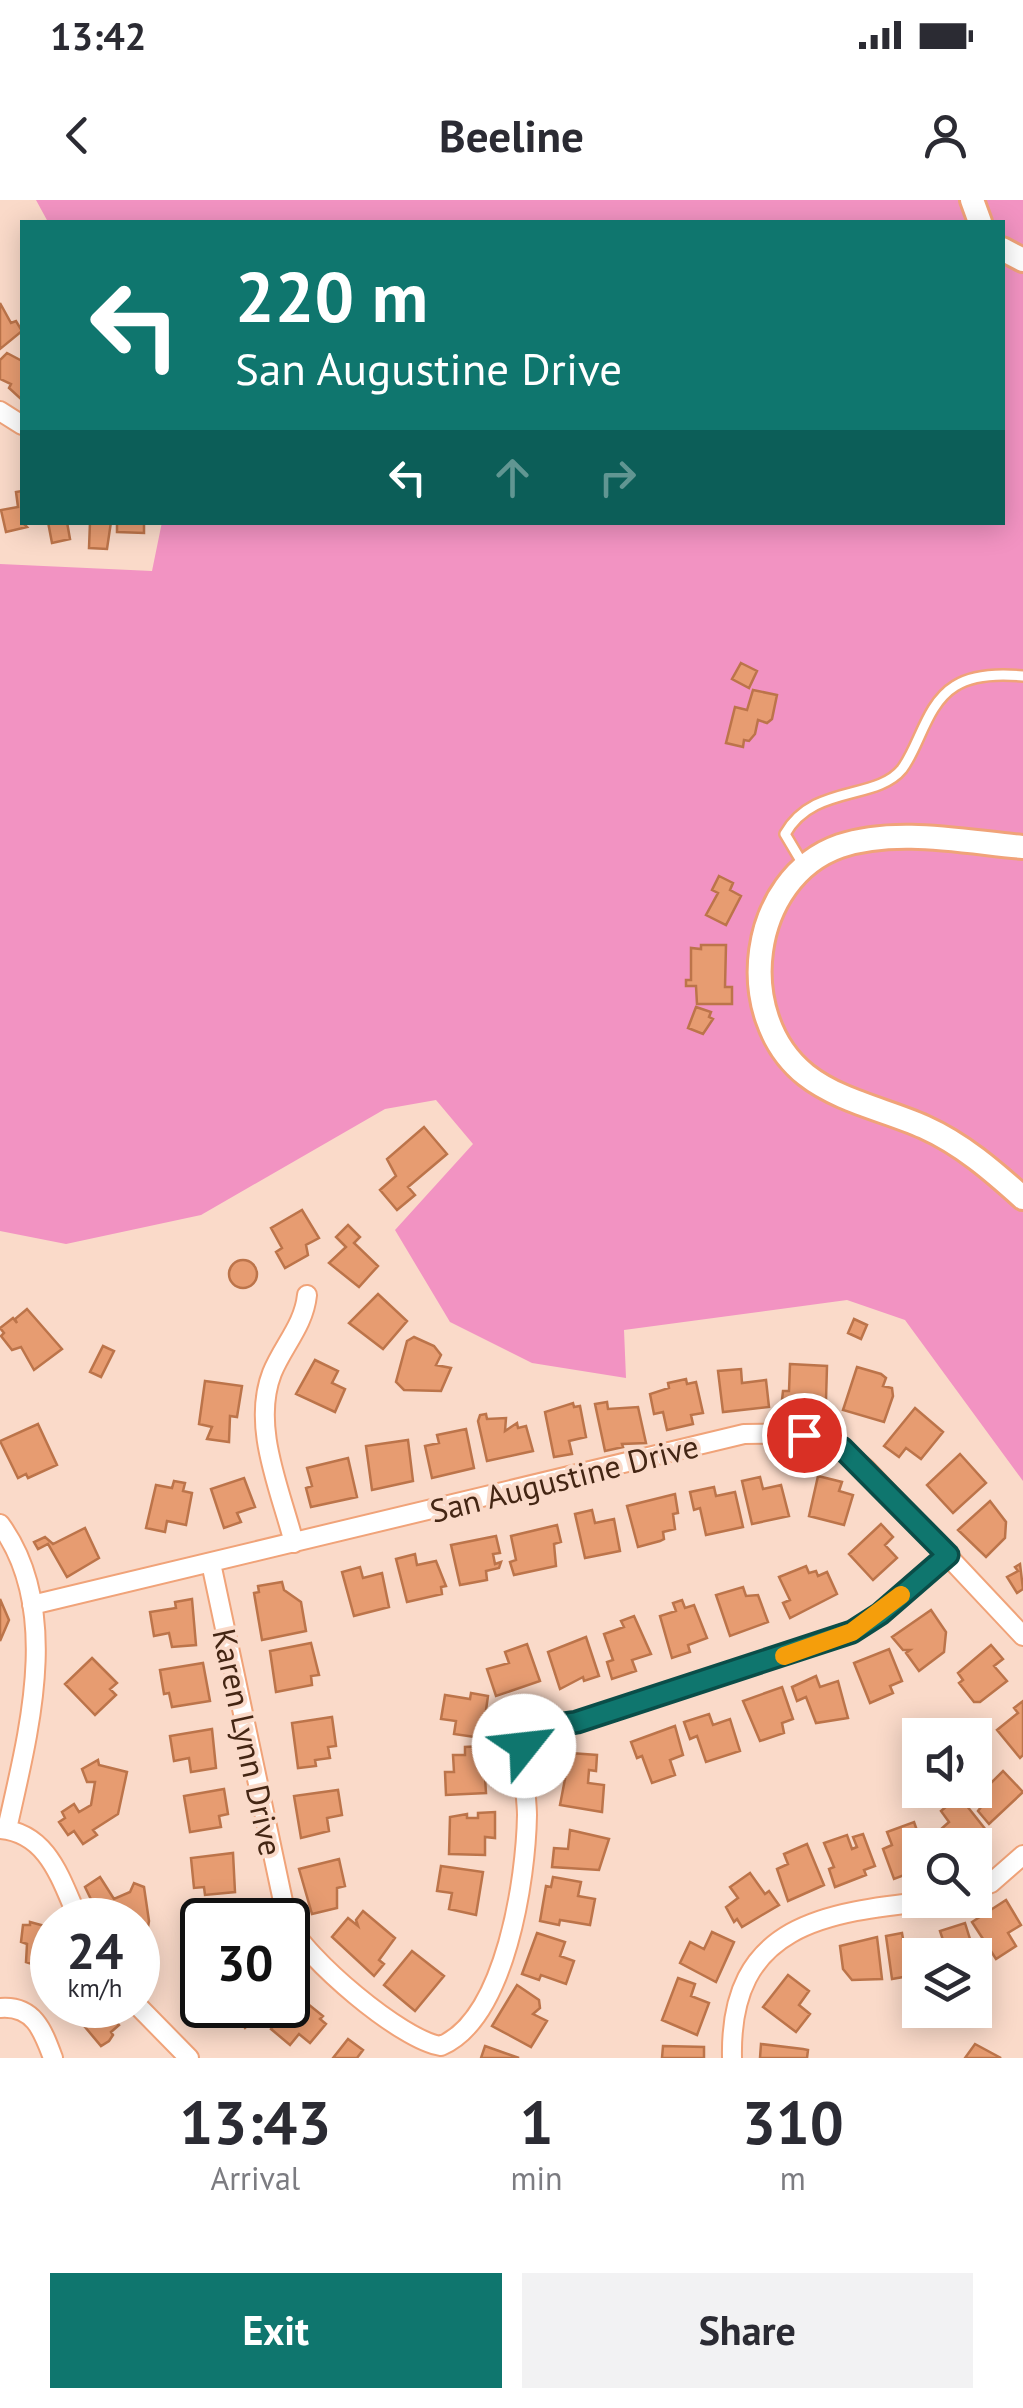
<!DOCTYPE html>
<html lang="en">
<head>
<meta charset="utf-8">
<style>
  body { margin:0; font-family:"PT Sans",sans-serif; background:#f2f2f3; color:#2b2b33; height:100vh; display:flex; flex-direction:column; font-size:38px; white-space:nowrap }
  * { box-sizing:border-box; margin:0 }
  p { font-size:32px; color:#7c7c81 }
  .icon { flex:none; width:55px; height:55px; fill:none; stroke:currentColor; stroke-width:2; stroke-linecap:round; stroke-linejoin:round }
  .map { position:relative; height:1858px; overflow:hidden }
  .side { display:flex; flex-direction:column; background:#fff; flex:1 }
  .side>* { flex:none }
  .top-card { position:absolute; left:20px; top:20px; width:985px; height:305px; border-radius:0px; box-shadow:0 5px 25px #0003; background:#0f766e; color:#fff; overflow:hidden }
  .buttons { position:absolute; left:902px; top:1518px; display:grid; gap:20px }
  .buttons a { display:grid; place-items:center; width:90px; height:90px; border-radius:0px; background:#fff; box-shadow:0 5px 25px #0003; font-size:50px }
  .speed { position:absolute; left:30px; top:1698px; display:flex; gap:20px; font-size:50px; font-weight:700; text-align:center }
  .speed>* { display:grid; place-content:center; width:130px; height:130px; border-radius:50%; background:#fff; box-shadow:0 5px 25px #0003; line-height:1 }
  .speed small { font-size:25px; font-weight:400 }
  .speed .limit { border:5px solid #111; border-radius:15px; background:#fff; color:#111 }
  .pin { position:absolute; display:grid; place-items:center; width:85px; height:85px; color:#fff; margin:-42px; border:5px solid #fff; border-radius:50%; box-shadow:0 2px 10px #0007 }
  .me { position:absolute; width:110px; margin:-55px; rotate:61deg; stroke-linejoin:round; filter:drop-shadow(0 0 8px #0008) }
  .turn { display:flex; align-items:center; gap:35px; height:210px; padding:0 50px; font-size:45px }
  .turn .icon { width:130px; height:130px; stroke-width:2.5 }
  .turn b { display:block; font-size:70px; line-height:85px }
  .lanes { display:flex; align-items:center; height:95px; padding:0 50px; background:#0003; justify-content:center; gap:50px; direction:ltr }
  .lanes .off { opacity:.35 }
  .eta { display:flex; justify-content:space-evenly; align-items:center; height:170px; text-align:center }
  .eta b { font-size:60px; font-weight:600; line-height:70px }
  .action { display:flex; gap:20px; margin-top:auto; padding:20px 50px }
  .action a { flex:1; height:115px; border-radius:0px; background:#0f766e; color:#fff; font-size:40px; font-weight:600; line-height:115px; text-align:center }
  .action a+a { background:#f2f2f3; color:#2b2b33 }
  .status { display:flex; justify-content:space-between; align-items:center; height:70px; padding:0 50px; background:#fff; direction:ltr }
  .status svg { height:28px; fill:currentColor }
  header { display:flex; justify-content:space-between; align-items:center; height:130px; padding:0 50px; background:#fff; font-size:45px; font-weight:600 }
  .map>svg:first-child { display:block }
  .green { fill:#f293c2 }
  .building { fill:#e79c71; stroke:#bc744a; stroke-width:2.5 }
  .lines { fill:none; stroke-linecap:round; stroke-linejoin:round }
  .lane-casing { stroke:#f0a379; stroke-width:14 }
  .street-casing { stroke:#f0a379; stroke-width:22 }
  .secondary-casing { stroke:#f0a379; stroke-width:28 }
  .lane { stroke:#fff; stroke-width:9 }
  .street { stroke:#fff; stroke-width:18 }
  .secondary { stroke:#fff; stroke-width:22 }
  .route-casing { stroke:#0a4d48; stroke-width:25 }
  .route { stroke:#0f766e; stroke-width:18 }
  .slow { stroke:#f59e0b; stroke-width:18 }
  .labels { text-anchor:middle; dominant-baseline:central; stroke-width:8; stroke-linejoin:round; paint-order:stroke }
  .street-label { font-size:32px; fill:#442614; stroke:#fadac9 }
</style>
</head>
<body>
<div class="status"><b>13:42</b><svg viewBox="0 0 49 12"><path d="M0 12V9h3v3zM5 12V6h3v6zM10 12V3h3v9zM15 12V0h3v12zM26 1h20v11H26zM47 4h2v5h-2z"/></svg></div>
<header><svg class="icon" aria-label="back" viewBox="0 0 24 24"><path d="M15 5l-7 7 7 7"/></svg>Beeline<svg class="icon" aria-label="person" viewBox="0 0 24 24"><circle cx="12" cy="8" r="4"/><path d="M4 21q1-7 8-7t8 7"/></svg></header>
<div class="map">
<svg width="1023" height="1858" viewBox="0 0 1023 1858">
  <rect width="100%" height="100%" fill="#fadac9"/>
  <!-- green -->
  <path class="green" d="M36 0H1023V1281L905 1120 847 1100 624 1130 626 1178 532 1163 450 1122 395 1030 473 944 436 900 385 909 201 1015 66 1044 0 1031V364L152 371 162 322H1002V22H48Z"/>
  <!-- building -->
  <path class="building" d="M0 103 11 123 16 121 22 131 0 149Z
    M7 153 22 161V200L9 188 11 184 0 179V160Z
    M22 291V322L27 327 6 332 1 310 18 307 16 292Z
    M48 322H67L70 339 52 343Z
    M90 322H111L107 349 89 348Z
    M117 322H144V333L117 332Z
    M741 463 757 471 749 488 732 479Z
    M753 490 777 495 772 519 767 523 758 520 755 534 749 541 744 540 743 547 726 543 735 507 747 510Z
    M719 676 733 683 730 690 741 696 726 725 706 715 718 693 712 690Z
    M701 745H726L725 787H732V804H697L696 786H686V780H691V748L701 749Z
    M696 807 711 812 709 817 713 819 703 834 688 828Z
    M424 927 447 954 408 987 415 995 397 1010 380 990 396 976 387 959Z
    M302 1010 319 1038 306 1045 308 1055 285 1068 276 1052 282 1048 271 1028Z
    M348 1025 360 1037 354 1043 378 1066 359 1087 329 1063 346 1047 336 1037Z
    M229 1074a14 14 0 1 1 28 0a14 14 0 1 1-28 0Z
    M378 1094 407 1121 383 1149 349 1123Z
    M27 1109 62 1149 34 1170 21 1147 12 1150 1 1136 4 1133 0 1128 13 1118 17 1123 15 1119Z
    M854 1119 867 1125 861 1139 848 1133Z
    M414 1137 434 1146 441 1155 436 1165 451 1168 441 1191 404 1190 396 1182 407 1141Z
    M103 1146 114 1151 101 1177 90 1172Z
    M315 1160 338 1171 332 1183 345 1189 335 1212 296 1194Z
    M790 1164 827 1166 826 1200 807 1198 806 1210 781 1209 783 1191H789Z
    M857 1167 881 1174 886 1178 883 1186 892 1188 893 1196 884 1222 843 1210Z
    M741 1169 742 1183 766 1180 769 1207 723 1212 718 1171Z
    M686 1179 687 1184 696 1182 703 1213 691 1215 693 1224 667 1230 663 1212 654 1214 650 1194 669 1188 668 1183Z
    M205 1181 242 1186 237 1217 230 1216 229 1242 207 1239 212 1227 199 1224Z
    M607 1202 608 1209 638 1207 646 1243 622 1244 623 1247 605 1251 595 1204Z
    M573 1203 574 1207 580 1206 586 1237 569 1241 572 1254 554 1257 545 1212Z
    M915 1208 943 1232 921 1259 906 1248 899 1257 884 1246Z
    M486 1214 487 1219 506 1218 505 1231 517 1223 518 1228 526 1226 533 1251 487 1261 478 1221 480 1215Z
    M38 1224 57 1265 28 1278 26 1274 18 1278 0 1241Z
    M466 1229 474 1268 432 1278 425 1246 439 1243 437 1235Z
    M408 1240 413 1281 372 1290 366 1246Z
    M960 1254 986 1283 953 1313 927 1285Z
    M348 1258 357 1297 311 1307 306 1288 312 1286 307 1268Z
    M818 1276 842 1282 839 1291 853 1295 844 1325 809 1316Z
    M760 1277 763 1289 781 1285 789 1316 752 1324 742 1281Z
    M244 1278 255 1307 237 1313 241 1322 224 1328 211 1289Z
    M174 1281 185 1283 183 1291 192 1293 186 1325 167 1321 165 1332 146 1328 156 1285 172 1288Z
    M714 1287 716 1296 735 1292 743 1327 706 1335 700 1308 694 1310 690 1292Z
    M675 1294 678 1313 673 1314 675 1329 663 1332 664 1339 660 1341 638 1347 627 1306Z
    M990 1301 1006 1322 1005 1338 986 1357 958 1330Z
    M592 1310 595 1323 614 1319 620 1351 585 1358 575 1314Z
    M881 1324 893 1337 885 1345 897 1358 873 1380 849 1354Z
    M557 1325 561 1342 554 1344 556 1366 514 1375 510 1362 516 1360 511 1336Z
    M85 1328 99 1358 67 1377 48 1344 38 1349 34 1342 45 1337 53 1344Z
    M496 1336 500 1353 493 1354 495 1364 501 1362 499 1368 486 1371 487 1380 460 1385 451 1345Z
    M415 1354 417 1365 436 1361 446 1386 441 1387 442 1394 407 1402 396 1359Z
    M1020 1364 1023 1389 1017 1393 1007 1377 1018 1371 1015 1367Z
    M806 1366 809 1373 816 1371 818 1376 827 1372 837 1394 790 1418 783 1403 790 1400 779 1377Z
    M360 1367 363 1378 382 1373 389 1407 354 1416 342 1372Z
    M282 1382 284 1390 301 1402 306 1431 262 1440 254 1393 259 1392 258 1386Z
    M743 1387 746 1396 758 1395 768 1422 730 1436 716 1395Z
    M0 1399 9 1420 0 1441Z
    M192 1399 196 1445 172 1447 169 1433 154 1436 150 1412 176 1408 175 1402Z
    M682 1400 685 1408 694 1405 707 1438 688 1445 690 1452 672 1458 660 1416 676 1411 673 1403Z
    M931 1410 946 1432 944 1452 919 1471 906 1453 910 1450H903L892 1437Z
    M634 1416 651 1454 632 1460 636 1471 612 1479 607 1462 613 1460 604 1434 624 1427 621 1421Z
    M586 1437 599 1476 584 1481 583 1477 560 1489 548 1452Z
    M311 1443 319 1475 311 1476 312 1485 276 1492 270 1451Z
    M527 1444 540 1481 496 1496 487 1469 509 1463 505 1452Z
    M991 1445 1003 1459 994 1466 1007 1481 980 1502H974L959 1483 963 1480 958 1473Z
    M889 1449 902 1481 890 1486 893 1493 870 1503 854 1463Z
    M92 1458 117 1483 110 1489 116 1495 95 1515 65 1484Z
    M203 1463 210 1501 172 1507 169 1493 164 1494 160 1470Z
    M816 1476 820 1487 838 1481 848 1518 816 1523 806 1497 797 1501 792 1487Z
    M782 1487 793 1519 782 1523 784 1533 760 1541 743 1501Z
    M471 1493 488 1496 482 1538 454 1534 456 1521 441 1519 445 1495 470 1499Z
    M1023 1501V1555L1020 1558 997 1530 1018 1513 1014 1508Z
    M709 1514 713 1525 730 1519 740 1551 706 1562 697 1536 690 1539 684 1522Z
    M332 1517 336 1546 328 1547 330 1558 315 1560 316 1566 298 1568 292 1523Z
    M675 1526 683 1555 670 1560 675 1575 652 1583 642 1556 637 1558 631 1542Z
    M212 1529 216 1568 191 1572 189 1558 174 1561 170 1536Z
    M483 1546 486 1593 446 1595 445 1572H454L453 1555H465V1547Z
    M570 1553 597 1555 596 1571 589 1570 588 1583 604 1585 602 1612 560 1605Z
    M98 1560 99 1565 127 1572 118 1614 93 1630 97 1635 83 1644 74 1631 68 1635 59 1622 65 1618 62 1612 74 1604 79 1612 91 1605 95 1582H87L82 1569Z
    M981 1570 992 1582 1003 1571 1023 1592 989 1624 978 1611 981 1607 965 1590H975V1576Z
    M224 1589 228 1614 219 1616 221 1627 190 1632 184 1596Z
    M338 1590 342 1615 327 1618 329 1631 301 1638 294 1596Z
    M959 1596 986 1630 970 1642 950 1645 939 1631 949 1622 941 1611Z
    M495 1612V1638L485 1637V1655L449 1654 450 1617 467 1614V1618H478V1613Z
    M914 1622 922 1645 920 1669 894 1679 883 1649 892 1645 887 1632Z
    M570 1630 609 1639 599 1670 552 1667 554 1648 568 1649Z
    M863 1634 875 1666 864 1670 866 1675 835 1687 829 1669 834 1667 824 1643 847 1635 852 1649 857 1647 853 1637Z
    M807 1644 824 1685 788 1701 777 1669 788 1664 784 1654Z
    M233 1653 235 1692 205 1695 204 1687 194 1688 191 1658Z
    M339 1659 345 1686 337 1688V1708L312 1714 299 1669Z
    M441 1666 483 1672 476 1715 449 1709 452 1693 437 1691Z
    M750 1673 765 1694 769 1691 779 1705 742 1727 737 1719 734 1722 726 1707 738 1698 730 1687Z
    M100 1677 114 1699 130 1692 134 1683 144 1687 149 1721 148 1727 138 1728 139 1736H138V1720H101L85 1687Z
    M553 1677 581 1682 578 1696 595 1699 590 1725 560 1720 559 1725 540 1721 546 1686 551 1687Z
    M1006 1700 1021 1725 1008 1733 1016 1746 996 1759 972 1722Z
    M363 1711 395 1738 379 1760 384 1764 374 1776 332 1737 348 1718 358 1726 356 1720Z
    M30 1722 52 1728V1755L45 1747 43 1763 38 1766 26 1762 27 1744 21 1742 23 1725H30Z
    M965 1723 975 1755H937L933 1743 943 1740 940 1731Z
    M712 1732 734 1742 716 1782 680 1763 690 1742 704 1749Z
    M537 1733 565 1742 560 1756 574 1761 566 1784 541 1775 539 1780 522 1774Z
    M902 1733 904 1745 923 1742 924 1749 928 1748 929 1755H920V1781L910 1783 909 1776 892 1779 886 1736Z
    M877 1737 882 1779 852 1780 843 1769 840 1746Z
    M412 1751 444 1776 415 1811 384 1785Z
    M788 1775 809 1791 799 1805 810 1814 796 1832 763 1807Z
    M678 1778 695 1784 691 1796 709 1803 697 1835 662 1820Z
    M517 1785 539 1800 540 1808 533 1814 547 1821 531 1847 492 1826Z
    M298 1796 323 1816 320 1819 326 1824 310 1843 299 1834 290 1845 271 1829Z
    M72 1805H102L119 1825 111 1832 113 1835 109 1841 101 1846 69 1808Z
    M244 1805H272L245 1828 237 1816 247 1809Z
    M348 1839 363 1850 357 1858H333Z
    M761 1844 803 1849 808 1850 807 1858H760Z
    M975 1844 1001 1858H965Z
    M485 1846 519 1858H481Z
    M663 1846 704 1847V1858H662Z"/>
  <g class="lines">
    <!-- lane casing -->
    <g class="lane-casing">
      <path id="lane" d="M804 666 785 634C813 584 876 601 902 569 920 545 926 504 955 486 974 474 1002 474 1023 476"/>
    </g>
    <!-- street casing -->
    <g class="street-casing">
      <path id="street" d="M0 211 22 225
        M0 1324C63 1410 28 1534 7 1629
        M294 1343C281 1291 251 1227 272 1173 283 1146 304 1125 307 1095
        M211 1363 287 1720
        M32 1405 744 1234C796 1233 826 1234 866 1269L1023 1436
        M0 1629C49 1633 61 1681 79 1720
        M975 1689 991 1683 1023 1655
        M288 1722C304 1757 402 1841 441 1846 506 1818 526 1678 527 1615 527 1592 517 1549 532 1531L577 1522 851 1432 880 1414 948 1355
        M137 1805 189 1858
        M0 1808C34 1805 43 1831 53 1858
        M732 1858C729 1720 830 1712 939 1700"/>
    </g>
    <!-- secondary casing -->
    <g class="secondary-casing">
      <path id="secondary" d="M972 0 980 22
        M1002 49 1023 60
        M1023 647C966 642 896 627 840 646 749 678 732 816 806 875 839 901 886 910 924 927 962 944 993 971 1023 998"/>
    </g>
    <!-- lane -->
    <use href="#lane" class="lane"/>
    <!-- street -->
    <use href="#street" class="street"/>
    <!-- secondary -->
    <use href="#secondary" class="secondary"/>
  </g>
  <g class="lines">
    <!-- route casing -->
    <g class="route-casing">
      <path id="route" d="M524 1546C531 1523 556 1526 577 1522L852 1432 880 1414 948 1355 842 1248 804 1235"/>
    </g>
    <!-- route -->
    <use href="#route" class="route"/>
    <!-- slow -->
    <path class="slow" d="M784 1456 852 1432 901 1395"/>
  </g>
  <g class="labels">
    <!-- street labels -->
    <g class="street-label">
      <text transform="translate(564 1278) rotate(-14)">San Augustine Drive</text>
      <text transform="translate(248 1542) rotate(78)">Karen Lynn Drive</text>
    </g>
  </g>
</svg>
<div class="buttons">
<a><svg class="icon" aria-label="sound" viewBox="0 0 24 24"><path d="M4 9h4l5-4v14l-5-4H4zM17 9q2 3 0 6"/></svg></a>
<a><svg class="icon" aria-label="search" viewBox="0 0 24 24"><circle cx="10" cy="10" r="6"/><path d="M15 15l6 6"/></svg></a>
<a><svg class="icon" aria-label="layers" viewBox="0 0 24 24"><path d="M12 4l9 5-9 5-9-5zM3 14l9 5 9-5"/></svg></a>
</div>
<div class="speed"><div>24<small>km/h</small></div><div class="limit">30</div></div>
<div class="pin" style="left:804px;top:1235px;background:#d93025"><svg class="icon" aria-label="arrive" viewBox="0 0 24 24"><path d="M6 21V4h12l-3 4 3 4H6"/></svg></div>
<svg class="me" style="left:524px;top:1546px" viewBox="-20 -20 40 40"><circle r="19" fill="#fff"/><path d="M0-13L10 11 0 6-10 11z" fill="#0f766e"/></svg>
<div class="top-card">
<div class="turn"><svg class="icon" aria-label="left" viewBox="0 0 24 24"><path d="M17 20v-9H6M10 6l-5 5 5 5"/></svg><div><b>220 m</b>San Augustine Drive</div></div>
<div class="lanes"><svg class="icon" aria-label="left" viewBox="0 0 24 24"><path d="M17 20v-9H6M10 6l-5 5 5 5"/></svg><svg class="icon off" aria-label="ahead" viewBox="0 0 24 24"><path d="M12 20V5M6 11l6-6 6 6"/></svg><svg class="icon off" aria-label="right" viewBox="0 0 24 24"><path d="M7 20v-9h11M14 6l5 5-5 5"/></svg></div>
</div>
</div>
<section class="side">
<div class="eta">
<div><b>13:43</b><p>Arrival</p></div>
<div><b>1</b><p>min</p></div>
<div><b>310</b><p>m</p></div>
</div>
<div class="action"><a>Exit</a><a>Share</a></div>
</section>
</body>
</html>
